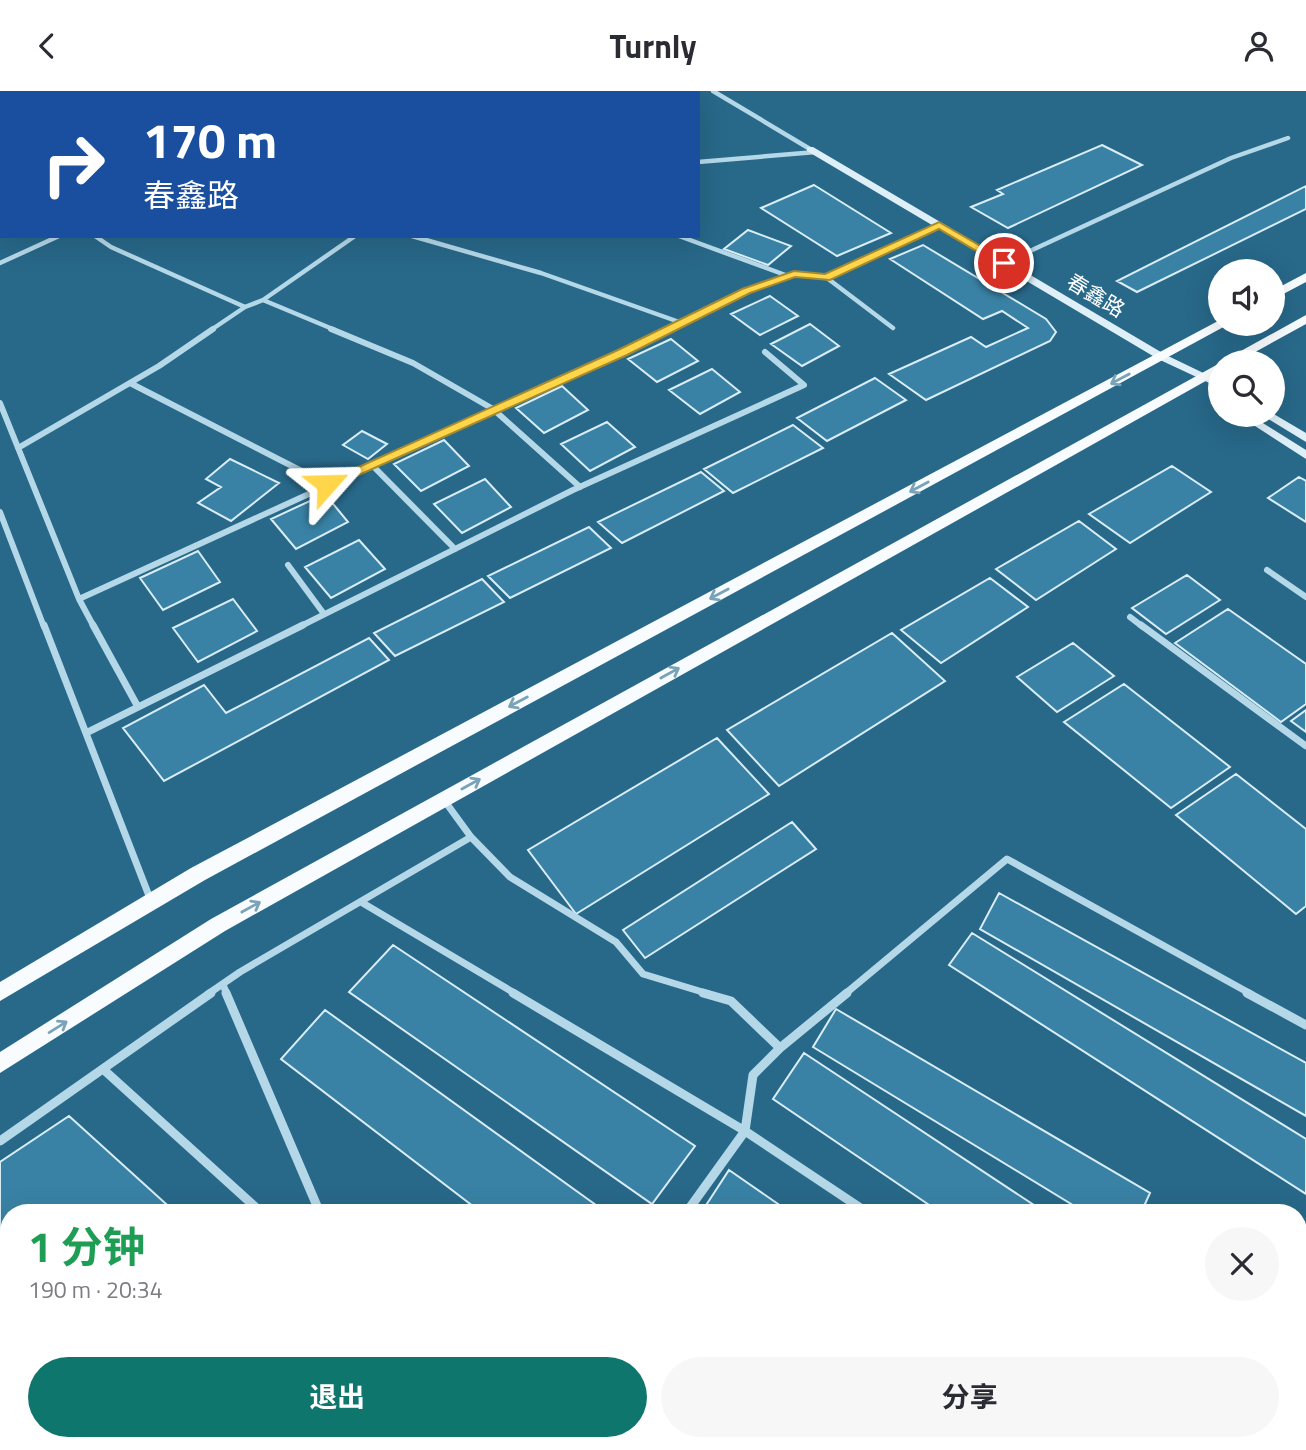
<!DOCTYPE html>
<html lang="zh">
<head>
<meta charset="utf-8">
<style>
  body { margin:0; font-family:"Titillium Web","Noto Sans SC",sans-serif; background:#f7f7f7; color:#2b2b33; height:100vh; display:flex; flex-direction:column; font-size:26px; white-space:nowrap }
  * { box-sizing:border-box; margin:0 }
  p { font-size:23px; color:#7c7c81 }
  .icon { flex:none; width:38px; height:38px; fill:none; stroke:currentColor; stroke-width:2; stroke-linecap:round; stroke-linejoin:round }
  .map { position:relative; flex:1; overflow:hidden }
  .panel { position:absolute; left:0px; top:1113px; width:1307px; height:247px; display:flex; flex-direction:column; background:#fff; border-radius:28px 28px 0 0; box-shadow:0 7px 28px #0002 }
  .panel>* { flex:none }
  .hud { position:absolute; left:0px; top:0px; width:700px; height:147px; box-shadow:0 7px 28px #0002; background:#1a4fa0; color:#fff; overflow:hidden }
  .tools { position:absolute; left:1208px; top:168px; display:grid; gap:14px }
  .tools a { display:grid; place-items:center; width:77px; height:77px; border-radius:50%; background:#fff; box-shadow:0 7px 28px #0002; font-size:35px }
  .pin { position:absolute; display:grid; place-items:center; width:60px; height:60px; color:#fff; margin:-30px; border:4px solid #fff; border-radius:50%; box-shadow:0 2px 7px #0007 }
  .me { position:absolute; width:77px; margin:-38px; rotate:65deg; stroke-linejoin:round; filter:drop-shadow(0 0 5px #0008) }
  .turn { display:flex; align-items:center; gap:24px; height:147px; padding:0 28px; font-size:32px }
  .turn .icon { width:91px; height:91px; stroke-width:2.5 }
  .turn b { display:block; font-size:49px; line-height:60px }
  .round { display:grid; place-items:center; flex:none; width:74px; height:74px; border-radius:37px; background:#f7f7f7 }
  .summary { display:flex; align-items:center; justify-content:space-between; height:119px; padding:0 28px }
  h1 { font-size:42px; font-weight:700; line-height:52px; color:#1e9e55 }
  .action { display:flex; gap:14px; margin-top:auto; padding:14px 28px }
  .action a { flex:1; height:80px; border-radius:42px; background:#0f766e; color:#fff; font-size:28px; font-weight:700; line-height:80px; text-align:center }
  .action a+a { background:#f7f7f7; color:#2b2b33 }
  header { display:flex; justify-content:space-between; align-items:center; height:91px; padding:0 28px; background:#fff; font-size:32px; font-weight:700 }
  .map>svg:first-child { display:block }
  .building { fill:#3982a5; stroke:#d9edf7; stroke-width:2 }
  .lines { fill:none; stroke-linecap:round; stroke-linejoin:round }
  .minor-far3 { stroke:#b5d8e9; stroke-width:4.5 }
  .minor-far2 { stroke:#b5d8e9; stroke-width:6 }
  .minor-far1 { stroke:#b5d8e9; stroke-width:7 }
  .minor { stroke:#b5d8e9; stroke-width:9 }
  .secondary { fill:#dfeff8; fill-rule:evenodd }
  .primary { fill:#f8fcfe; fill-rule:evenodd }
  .oneway { stroke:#7ba3b8 }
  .route { fill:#ffd54a; stroke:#a68a30; stroke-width:2 }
  .labels { text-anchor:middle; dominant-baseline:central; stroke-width:7; stroke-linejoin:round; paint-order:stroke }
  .far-street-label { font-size:21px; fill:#fff; stroke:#286889 }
</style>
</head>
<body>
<header><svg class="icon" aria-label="back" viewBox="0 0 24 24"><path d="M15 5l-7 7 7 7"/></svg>Turnly<svg class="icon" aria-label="person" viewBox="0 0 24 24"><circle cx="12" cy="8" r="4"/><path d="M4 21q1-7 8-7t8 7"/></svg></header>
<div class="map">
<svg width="1306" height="1359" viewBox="0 0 1306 1359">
  <rect width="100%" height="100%" fill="#286889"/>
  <!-- building -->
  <path class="building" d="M1102 54 1142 74 1008 137 971 116 1003 103 997 99Z
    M814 94 891 142 837 165 761 117Z
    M1306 95V118L1137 201 1117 190Z
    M748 139 791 155 768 174 724 158Z
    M923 154 1046 228 1056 241 1050 250 926 309 889 283 971 246 986 256 1028 237 1002 220 983 228 890 168Z
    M770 205 798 225 760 244 731 223Z
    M810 233 839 255 802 275 771 253Z
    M671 248 698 270 657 291 628 268Z
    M712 278 740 301 700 323 669 299Z
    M875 287 906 309 827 350 797 327Z
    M562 295 588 319 544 342 516 317Z
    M607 331 635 356 590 380 561 353Z
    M793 334 823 357 733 402 704 378Z
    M362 340 387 353 368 368 343 354Z
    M444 349 469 375 421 400 394 373Z
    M230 368 279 392 231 430 198 412 221 396 206 388Z
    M1172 375 1211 401 1130 452 1089 423Z
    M701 381 724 400 622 452 598 431Z
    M1299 386 1306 390V431L1268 407Z
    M485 388 511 416 462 442 434 413Z
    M325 403 348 431 296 458 271 428Z
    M1079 430 1116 458 1036 509 996 478Z
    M589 436 611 457 510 507 488 485Z
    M359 449 385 478 331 507 305 476Z
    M198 460 220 491 163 519 140 487Z
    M1187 484 1220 509 1166 543 1132 517Z
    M990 487 1028 516 941 572 901 539Z
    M482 488 504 511 395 565 374 542Z
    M233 508 257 540 198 571 173 537Z
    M1228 518 1306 573V613L1281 631 1175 552Z
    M892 542 945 590 779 695 727 639Z
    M369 547 389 569 164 690 123 637 204 594 226 622Z
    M1073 552 1114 585 1057 621 1017 586Z
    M1124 593 1230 676 1171 717 1064 631Z
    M1306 619V641L1291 630Z
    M717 647 769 703 576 823 528 759Z
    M1236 683 1306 738V815L1296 823 1176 724Z
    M792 731 816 758 645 867 623 839Z
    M999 802 1306 972V1025L980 838Z
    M972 842 1306 1048V1103L949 874Z
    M393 854 695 1055 652 1113 349 901Z
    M836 918 1150 1102 1141 1122H1086L813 956Z
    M325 919 607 1122H482L281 968Z
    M804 962 1046 1122H941L773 1008Z
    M69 1025 176 1122H9V1206L0 1196V1071Z
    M729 1079 791 1122H701Z
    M134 1351H199L191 1359H140Z
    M263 1351H320L327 1359H256Z
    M553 1351H695L705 1359H548Z
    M776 1351H939L950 1359H786Z
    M962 1351H1052L1048 1359H973Z"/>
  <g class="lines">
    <!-- minor-far3 -->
    <path class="minor-far3" d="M713 0 810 58
      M43 2 47 0
      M698 71 816 61
      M95 145 111 156 245 216
      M412 145 541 182 682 232
      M679 145 788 185
      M0 172 59 145
      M1004 172 1231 67 1288 47
      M827 187 893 237
      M263 209 335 239
      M211 239 245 216 263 209 355 145
      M666 239 746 200 795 183 827 187 939 134"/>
    <!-- minor-far2 -->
    <path class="minor-far2" d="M331 238 413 272 493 318 580 396
      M130 292 327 393
      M0 312 79 508 94 536
      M18 357 159 275 213 238
      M371 373 455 458
      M0 421 44 536
      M288 474 324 523
      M1267 479 1306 506
      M79 508 670 238
      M1130 526 1143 536
      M299 536 573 399 804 294 765 261"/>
    <!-- minor-far1 -->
    <path class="minor-far1" d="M44 534 151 810
      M93 534 138 616
      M1141 534 1306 655
      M86 642 303 534
      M444 709 471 746 510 786 616 851 643 883 709 903
      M361 811 516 903
      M223 894 227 903
      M208 903 240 881 471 746
      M845 903 1007 768 1251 903"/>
    <!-- minor -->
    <path class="minor" d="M226 902 320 1122
      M513 902 745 1040 868 1122
      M1247 902 1306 934
      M780 957 847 902
      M104 979 262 1122
      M0 1050 211 902
      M686 1122 745 1040 753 984 780 957 731 910 703 902
      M1298 1202 1306 1194
      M0 1243 9 1254
      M87 1351 94 1359
      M415 1351 419 1359
      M762 1351 773 1359
      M513 1359 519 1351
      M1168 1359 1176 1351"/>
    <!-- secondary -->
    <path class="secondary" d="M807 56H813L1166 264 1220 290V297L1158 268 807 60Z
      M1272 322 1306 342V351L1262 324H1272Z
      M1238 324H1250L1306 359V368Z"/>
    <!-- primary -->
    <path class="primary" d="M1306 182V191L1272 209V200Z
      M1306 224V233L1237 271H1221Z
      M1218 230 1229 233 205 789 0 910V891L191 777Z
      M1220 272V282L225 840 0 982V961L211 828Z"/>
  </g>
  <!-- one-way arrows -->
  <defs><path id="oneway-shaft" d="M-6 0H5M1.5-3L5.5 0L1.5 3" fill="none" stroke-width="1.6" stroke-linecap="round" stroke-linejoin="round" transform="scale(1.75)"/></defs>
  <g class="oneway">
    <use href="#oneway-shaft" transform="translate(1120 288) rotate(152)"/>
    <use href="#oneway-shaft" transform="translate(919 396) rotate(152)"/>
    <use href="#oneway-shaft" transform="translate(719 503) rotate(152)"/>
    <use href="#oneway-shaft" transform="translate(670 582) rotate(-29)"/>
    <use href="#oneway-shaft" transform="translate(518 611) rotate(152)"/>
    <use href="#oneway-shaft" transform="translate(471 693) rotate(-29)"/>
    <use href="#oneway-shaft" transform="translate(251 816) rotate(-29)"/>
    <use href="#oneway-shaft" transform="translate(58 936) rotate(-32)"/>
  </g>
  <!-- route -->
  <path class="route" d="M939 131 1010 172 1000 174 939 138 830 189 795 186 750 202 627 264 332 396H323L321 393 618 259 742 198 794 180 825 183Z"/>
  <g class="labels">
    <!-- far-street labels -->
    <g class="far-street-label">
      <text transform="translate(1096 204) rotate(31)">春鑫路</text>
    </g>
  </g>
</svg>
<div class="tools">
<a><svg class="icon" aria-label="sound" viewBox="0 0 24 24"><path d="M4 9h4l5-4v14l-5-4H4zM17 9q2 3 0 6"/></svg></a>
<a><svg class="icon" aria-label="search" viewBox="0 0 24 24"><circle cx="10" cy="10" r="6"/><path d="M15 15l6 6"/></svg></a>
</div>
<div class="pin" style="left:1004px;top:172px;background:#d93025"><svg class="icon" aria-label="arrive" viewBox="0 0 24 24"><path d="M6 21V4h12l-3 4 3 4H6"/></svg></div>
<svg class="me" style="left:327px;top:393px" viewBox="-20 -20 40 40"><path d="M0-17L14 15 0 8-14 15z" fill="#ffd54a" stroke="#fff" stroke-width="4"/></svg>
<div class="hud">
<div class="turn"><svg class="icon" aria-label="right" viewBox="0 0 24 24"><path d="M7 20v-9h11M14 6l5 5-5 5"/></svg><div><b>170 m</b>春鑫路</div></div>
</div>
<section class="panel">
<div class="summary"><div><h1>1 分钟</h1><p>190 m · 20:34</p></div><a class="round"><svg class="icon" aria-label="close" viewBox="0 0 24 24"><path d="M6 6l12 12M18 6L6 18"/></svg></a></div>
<div class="action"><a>退出</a><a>分享</a></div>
</section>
</div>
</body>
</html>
